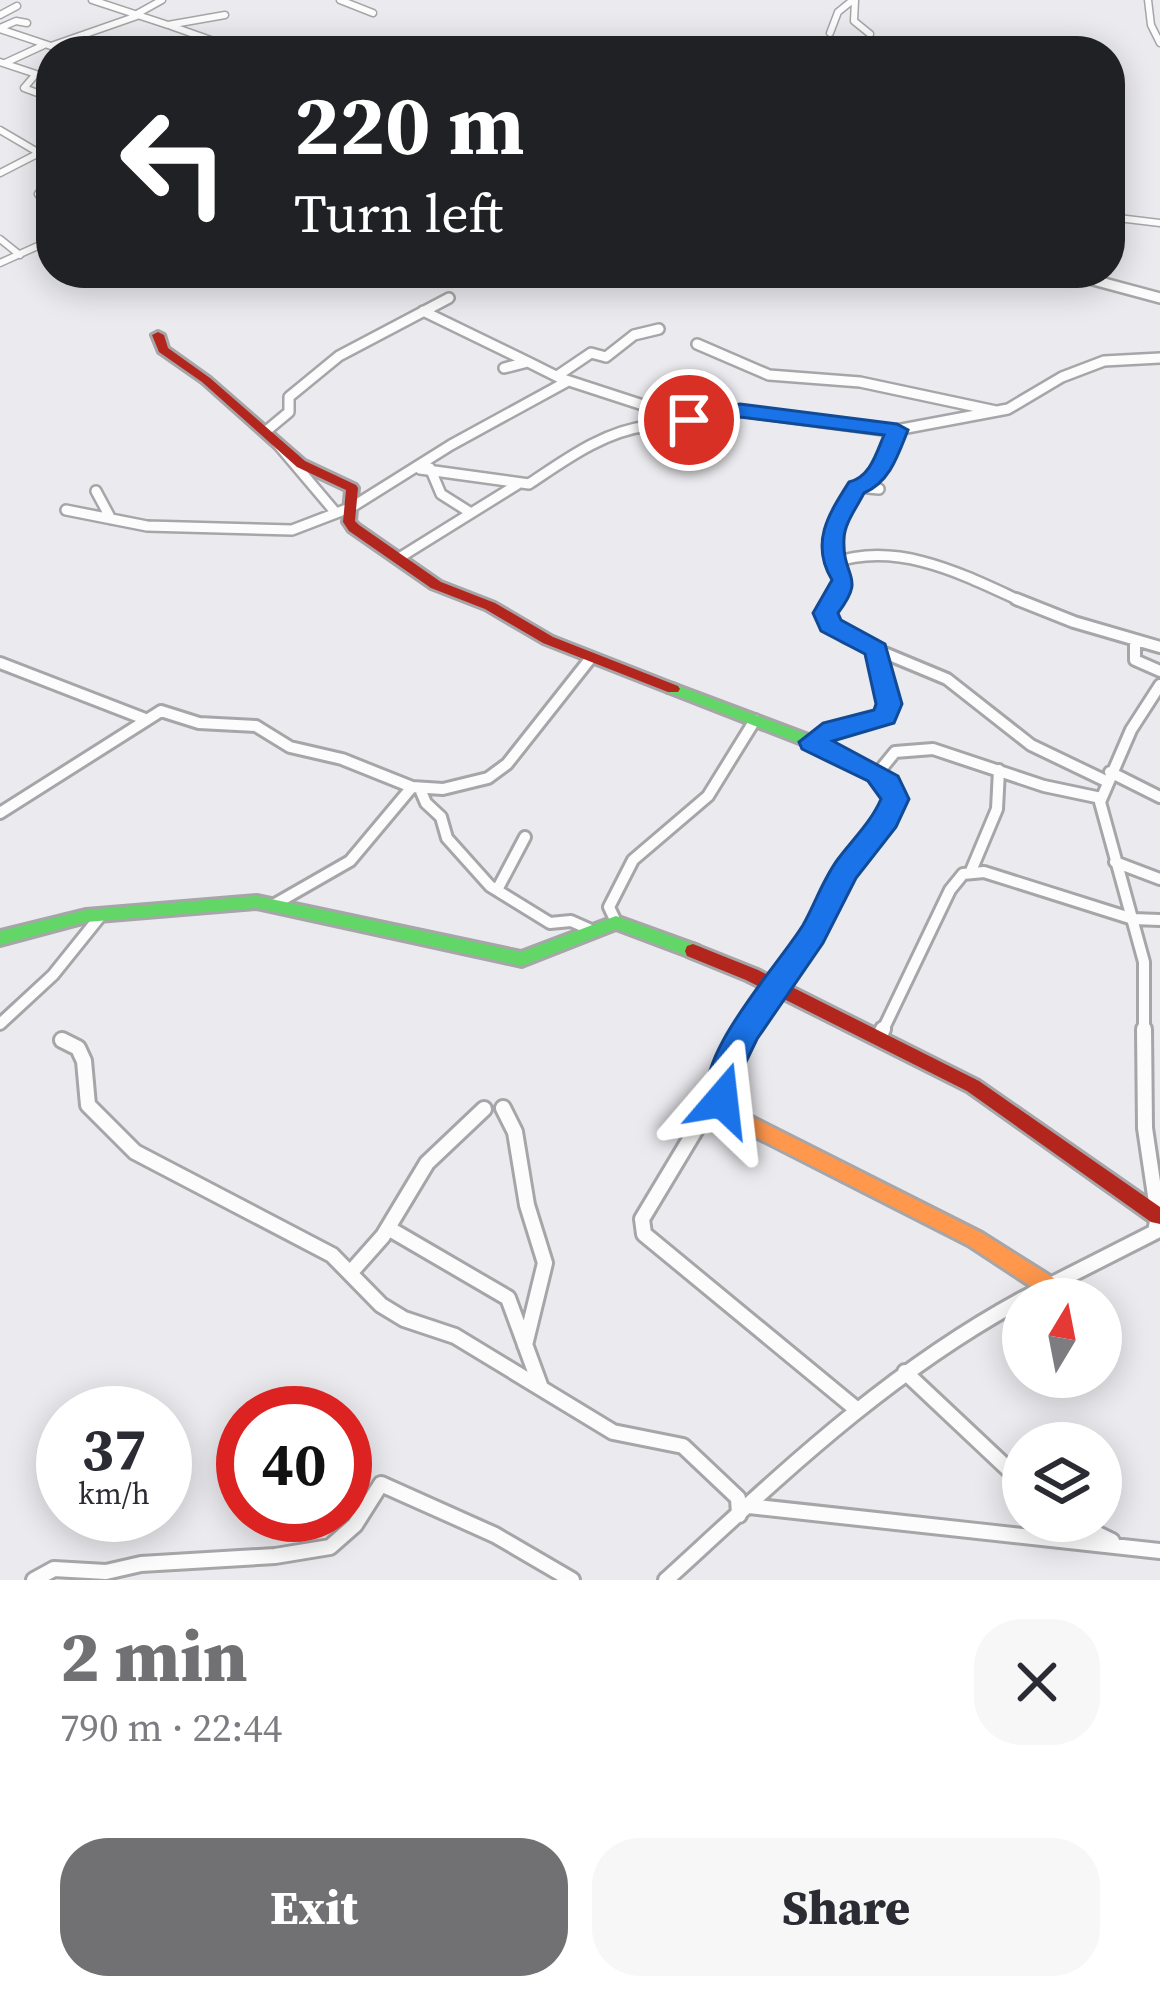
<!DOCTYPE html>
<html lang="en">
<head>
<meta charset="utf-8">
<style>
  body { margin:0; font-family:"Source Serif 4",serif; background:#f7f7f7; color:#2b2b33; height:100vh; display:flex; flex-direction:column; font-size:45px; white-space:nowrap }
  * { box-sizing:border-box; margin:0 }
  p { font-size:39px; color:#7c7c81 }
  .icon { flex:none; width:66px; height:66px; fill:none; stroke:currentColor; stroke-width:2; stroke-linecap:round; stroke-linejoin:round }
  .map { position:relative; height:1580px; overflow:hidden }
  .details { display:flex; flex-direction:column; background:#fff; flex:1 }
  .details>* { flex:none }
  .top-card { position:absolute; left:36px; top:36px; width:1089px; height:252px; border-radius:48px; box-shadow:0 6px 30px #0003; background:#202124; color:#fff; overflow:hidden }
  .needle { width:78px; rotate:10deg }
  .buttons { position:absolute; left:1002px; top:1278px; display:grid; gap:24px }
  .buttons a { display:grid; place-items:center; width:120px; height:120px; border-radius:50%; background:#fff; box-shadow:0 6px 30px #0003; font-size:60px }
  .speed { position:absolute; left:36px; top:1386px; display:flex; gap:24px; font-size:60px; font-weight:700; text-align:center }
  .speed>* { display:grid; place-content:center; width:156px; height:156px; border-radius:50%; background:#fff; box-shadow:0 6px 30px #0003; line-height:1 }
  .speed small { font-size:30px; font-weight:400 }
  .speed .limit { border:18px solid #d22; background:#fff; color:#111 }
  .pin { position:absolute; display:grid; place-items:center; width:102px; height:102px; color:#fff; margin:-51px; border:6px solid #fff; border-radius:50%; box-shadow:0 3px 12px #0007 }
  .me { position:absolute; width:132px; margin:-66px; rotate:17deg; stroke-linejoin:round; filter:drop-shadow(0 0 9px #0008) }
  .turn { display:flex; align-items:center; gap:42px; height:252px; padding:0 60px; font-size:54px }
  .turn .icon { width:156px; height:156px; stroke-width:2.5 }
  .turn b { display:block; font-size:84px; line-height:102px }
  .round { display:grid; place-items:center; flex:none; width:126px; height:126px; border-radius:48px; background:#f7f7f7 }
  .head { display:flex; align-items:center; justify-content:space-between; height:204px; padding:0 60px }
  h1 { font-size:72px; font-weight:800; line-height:90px; color:#717174 }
  .button { display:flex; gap:24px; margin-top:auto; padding:24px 60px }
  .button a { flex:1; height:138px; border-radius:48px; background:#717174; color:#fff; font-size:48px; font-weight:800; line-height:138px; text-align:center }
  .button a+a { background:#f7f7f7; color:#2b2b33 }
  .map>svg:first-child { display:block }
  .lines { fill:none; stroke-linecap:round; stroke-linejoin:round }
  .street-far3-casing { stroke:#a6a6a9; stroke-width:9 }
  .street-far2-casing { stroke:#a6a6a9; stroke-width:14 }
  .street-far1-casing { stroke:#a6a6a9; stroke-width:16 }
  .street-casing { stroke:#a6a6a9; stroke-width:20 }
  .fast-casing { stroke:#a6a6a9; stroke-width:6 }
  .slow-casing { stroke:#a6a6a9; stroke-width:6 }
  .jam-casing { stroke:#a6a6a9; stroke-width:6 }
  .street-far3 { stroke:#fcfcfd; stroke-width:6 }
  .street-far2 { stroke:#fcfcfd; stroke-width:9 }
  .street-far1 { stroke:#fcfcfd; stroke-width:10 }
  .street { stroke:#fcfcfd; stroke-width:14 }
  .fast { fill:#63d668; fill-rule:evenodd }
  .slow { fill:#ff974d; fill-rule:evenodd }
  .jam { fill:#b3261e; fill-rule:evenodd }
  .route { fill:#1a73e8; stroke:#114b97; stroke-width:3 }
</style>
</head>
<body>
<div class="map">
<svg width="1160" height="1580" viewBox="0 0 1160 1580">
  <rect width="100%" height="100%" fill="#ebebef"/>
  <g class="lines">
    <!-- street-far3 casing -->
    <g class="street-far3-casing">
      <path id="street-far3" d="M92 0 168 25 225 15
        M340 0 373 13
        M855 0 854 21 870 34
        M1148 0 1151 25 1160 43
        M0 15 17 6
        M135 15 162 0
        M171 26 242 51
        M0 28 16 21 27 23
        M0 29 66 51
        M830 33 838 12 853 0
        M51 46 137 16
        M0 62 36 74 24 88 51 98
        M5 63 44 45
        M0 130 51 160
        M0 173 39 153
        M51 176 38 194 51 212
        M1110 217 1160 223
        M0 239 20 255
        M0 263 51 240"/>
    </g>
    <!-- street-far2 casing -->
    <g class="street-far2-casing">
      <path id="street-far2" d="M1067 273 1160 298
        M423 311 528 362
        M697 344 769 375 860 382 996 411
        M504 368 528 362 560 378 689 420 740 411 891 431 1008 409 1062 377 1104 361 1160 358
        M557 376 591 353 606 357 634 335 659 329
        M658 409 686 401 697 380
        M265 432 289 412V397L339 356 449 298
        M276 442 336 513
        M430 468 441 494 471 513
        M420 469 529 484C565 460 604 431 648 426 666 424 678 430 695 422
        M864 486 889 456 897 431
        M96 491 111 519
        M66 510 147 526 292 530 352 507 451 445 568 381
        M399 558 518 484
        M833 563C898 540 964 575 1023 602
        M834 602 844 580C821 545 839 520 857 487L879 489"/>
    </g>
    <!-- street-far1 casing -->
    <g class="street-far1-casing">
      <path id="street-far1" d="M836 599 826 612 830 625 846 637 947 679 1031 745 1106 781
        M1016 599 1074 622 1160 647
        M1135 640V660L1160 671
        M0 663 145 719
        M812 742 833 729 885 716 889 703 876 650
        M1110 772 1160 797
        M877 774 895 752 933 749 1044 786 1101 798
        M420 789 426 803 441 817 447 838 490 886 550 923 571 921 589 929
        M0 813 161 711 199 723 256 726 290 747 342 759 412 787 443 789 488 778 507 764 590 659
        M1115 862 1160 879
        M971 871 997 809 999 770
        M497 890 525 837
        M275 904 350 861 412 787
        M616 922 609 907 633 860 708 796 755 720
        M0 1024 53 975 102 914
        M882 1032 950 890 963 874 984 872 1133 919 1160 920
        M1144 1032V962L1100 802 1131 730 1160 685"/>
    </g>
    <!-- street casing -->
    <g class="street-casing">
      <path id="street" d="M1144 1029 1145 1128 1158 1216 1155 1232
        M879 1038 883 1029
        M62 1040 78 1048 84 1061 88 1105 135 1152 332 1255 381 1305 404 1319 455 1336 613 1432 683 1446 738 1498 739 1515
        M720 1089 642 1219 644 1234 855 1408
        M503 1108 515 1132 527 1205 545 1263 525 1345
        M388 1228 508 1298 541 1388
        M352 1271 383 1236 427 1163 484 1109
        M1023 1299 1157 1231
        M905 1372 1023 1483
        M749 1506 1160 1551
        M1071 1521 1112 1541
        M34 1580 54 1569 106 1572 141 1564 275 1556 330 1547 355 1525 381 1484 495 1535 572 1580
        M666 1580C781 1475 885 1374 1023 1299"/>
    </g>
    <!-- fast casing -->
    <g class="fast-casing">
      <path id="fast" d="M673 684 814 737 894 779 903 794 894 818 856 867 821 935 760 1020 754 1022 748 1020 746 1015 748 1010 809 925 844 859 882 812 887 794 884 787 804 745 668 692 666 689 668 686Z
        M257 896 521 952 616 916 699 946 701 951 699 956 693 958 616 929 522 966 257 908 86 922 0 945V931L86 910Z"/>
    </g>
    <!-- slow casing -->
    <g class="slow-casing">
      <path id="slow" d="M754 1008 760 1010 762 1015 740 1055 731 1098 744 1113 982 1233 1055 1279 1058 1286 1055 1293 1048 1295 1041 1293 968 1245 732 1125 713 1100 723 1054 748 1010Z"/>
    </g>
    <!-- jam casing -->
    <g class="jam-casing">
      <path id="jam" d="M158 332 164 335 168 348 210 378 305 461 356 485 358 488 355 521 359 525 441 582 495 603 553 637 678 686 680 689 678 692H668L543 643 485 609 431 588 349 531 343 522 346 490 297 467 202 382 159 352 152 335Z
        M693 944 758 970 979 1081 1160 1207V1224L1151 1222 967 1091 746 980 687 956 685 951 687 946Z"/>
    </g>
    <!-- street-far3 -->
    <use href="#street-far3" class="street-far3"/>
    <!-- street-far2 -->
    <use href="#street-far2" class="street-far2"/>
    <!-- street-far1 -->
    <use href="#street-far1" class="street-far1"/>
    <!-- street -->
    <use href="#street" class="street"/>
    <!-- fast -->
    <use href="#fast" class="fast"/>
    <!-- slow -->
    <use href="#slow" class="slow"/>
    <!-- jam -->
    <use href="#jam" class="jam"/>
  </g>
  <!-- route -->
  <path class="route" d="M740 404 897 424 908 430C898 455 890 482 864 493 857 507 844 524 844 539 842 579 867 575 838 613L841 620 885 644 902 704 894 723 833 741 898 776 909 799 896 827 856 878 823 943 757 1039 742 1070 733 1110 722 1114 710 1110C687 1062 778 966 803 925 815 904 823 879 838 859 853 839 871 822 881 799L868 781 802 749 799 742 823 723 874 710 876 704 865 654 821 631 813 613 832 580C810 543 828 515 849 482 870 477 876 454 884 435L740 417 689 427 678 420 681 416Z"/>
</svg>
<div class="buttons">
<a><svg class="needle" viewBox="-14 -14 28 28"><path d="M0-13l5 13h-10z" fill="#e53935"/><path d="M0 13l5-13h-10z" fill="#7c7c81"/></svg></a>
<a><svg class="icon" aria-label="layers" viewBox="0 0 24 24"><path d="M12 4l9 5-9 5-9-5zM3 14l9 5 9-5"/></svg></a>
</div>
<div class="speed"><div>37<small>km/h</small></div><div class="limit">40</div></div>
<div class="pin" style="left:689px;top:420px;background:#d93025"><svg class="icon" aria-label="arrive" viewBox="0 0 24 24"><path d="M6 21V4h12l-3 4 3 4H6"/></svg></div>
<svg class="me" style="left:722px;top:1100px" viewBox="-20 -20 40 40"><path d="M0-17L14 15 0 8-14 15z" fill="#1a73e8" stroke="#fff" stroke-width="4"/></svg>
<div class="top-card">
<div class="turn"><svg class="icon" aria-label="left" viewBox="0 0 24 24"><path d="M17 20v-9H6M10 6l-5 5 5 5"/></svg><div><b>220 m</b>Turn left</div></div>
</div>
</div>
<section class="details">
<div class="head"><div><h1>2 min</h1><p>790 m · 22:44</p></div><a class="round"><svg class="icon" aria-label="close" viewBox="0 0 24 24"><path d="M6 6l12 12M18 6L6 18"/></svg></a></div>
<div class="button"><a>Exit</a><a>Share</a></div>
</section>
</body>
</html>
